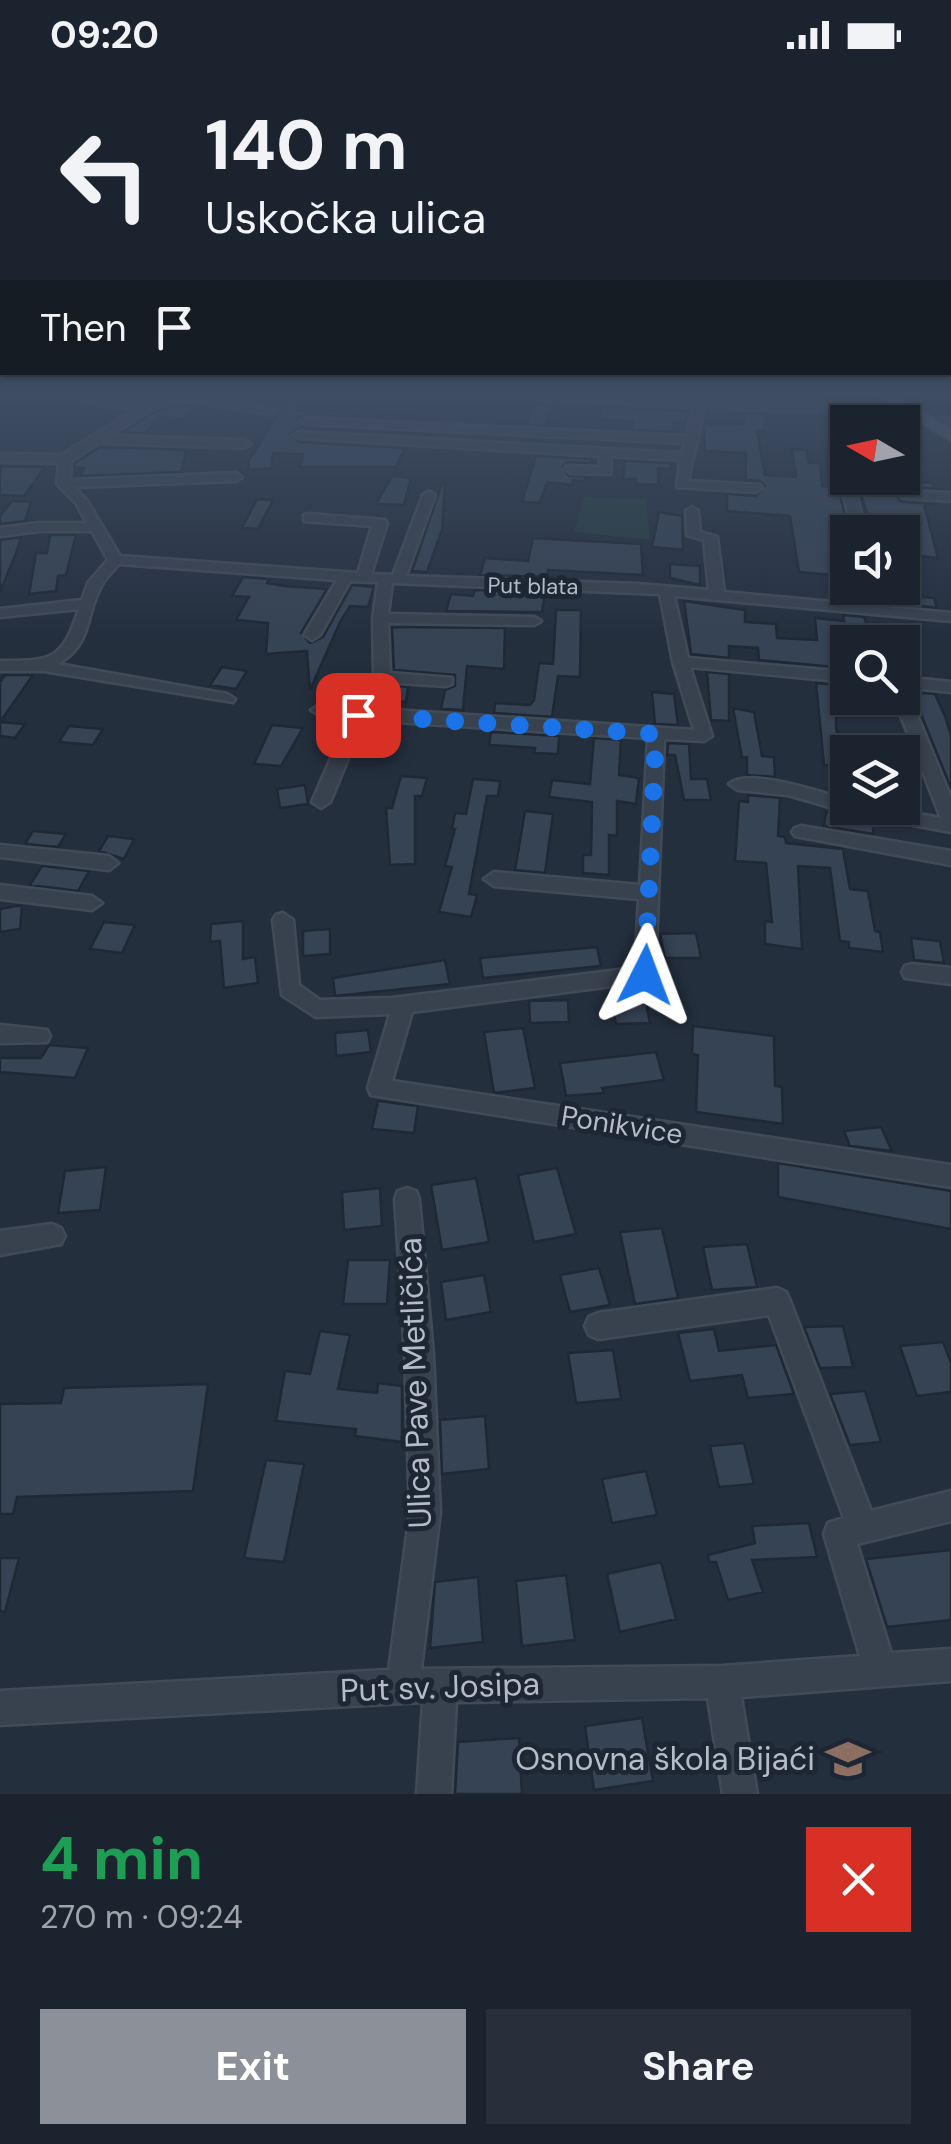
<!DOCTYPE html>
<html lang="en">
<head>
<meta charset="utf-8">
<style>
  body { margin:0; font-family:"DM Sans",sans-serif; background:#282f3a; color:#f1f3f6; height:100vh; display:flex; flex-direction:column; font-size:38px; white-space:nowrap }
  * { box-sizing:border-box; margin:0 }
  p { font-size:32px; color:#a0a4aa }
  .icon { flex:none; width:55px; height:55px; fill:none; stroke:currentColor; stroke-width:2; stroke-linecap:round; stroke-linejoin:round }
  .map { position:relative; height:1724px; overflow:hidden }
  .drawer { display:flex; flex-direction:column; background:#1b232e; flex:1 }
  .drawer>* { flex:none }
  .top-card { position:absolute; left:0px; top:0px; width:952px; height:305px; box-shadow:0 2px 8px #0004,0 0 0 2px #39404a; background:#1b232e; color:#f1f3f6; overflow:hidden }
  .needle { width:65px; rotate:279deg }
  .buttons { position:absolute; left:830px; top:335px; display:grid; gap:20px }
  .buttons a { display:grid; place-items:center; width:90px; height:90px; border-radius:0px; background:#1b232e; box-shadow:0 2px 8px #0004,0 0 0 2px #39404a; font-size:50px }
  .pin { position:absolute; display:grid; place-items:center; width:85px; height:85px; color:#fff; margin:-42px; border-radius:20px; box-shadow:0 5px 15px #0006 }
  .me { position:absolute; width:110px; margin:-55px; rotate:3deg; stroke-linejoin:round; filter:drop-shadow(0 0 8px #0008) }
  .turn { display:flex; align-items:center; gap:35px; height:210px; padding:0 40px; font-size:45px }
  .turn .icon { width:130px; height:130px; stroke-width:2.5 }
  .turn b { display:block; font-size:70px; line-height:85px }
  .then { display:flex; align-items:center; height:95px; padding:0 40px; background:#0003; gap:20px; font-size:38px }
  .round { display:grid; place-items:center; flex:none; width:105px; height:105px; border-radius:0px; background:#282f3a }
  .summary { display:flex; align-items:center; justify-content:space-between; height:170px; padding:0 40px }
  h1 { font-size:60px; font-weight:700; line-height:75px; color:#1e9e55 }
  .button { display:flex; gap:20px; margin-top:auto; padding:20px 40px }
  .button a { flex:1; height:115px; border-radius:0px; background:#8c9099; color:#fff; font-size:40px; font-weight:700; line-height:115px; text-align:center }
  .button a+a { background:#282f3a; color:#f1f3f6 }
  .status { display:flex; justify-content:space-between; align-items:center; height:70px; padding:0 50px; background:#1b232e; direction:ltr }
  .status svg { height:28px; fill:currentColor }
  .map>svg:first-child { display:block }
  .green { fill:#263c3f }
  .building { fill:#364354; stroke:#1f2835; stroke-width:2.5 }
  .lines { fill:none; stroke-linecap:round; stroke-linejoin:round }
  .minor-casing { stroke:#414a57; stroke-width:5 }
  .major-casing { stroke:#414a57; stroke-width:4 }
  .minor { fill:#38414e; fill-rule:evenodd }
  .major { fill:#56606e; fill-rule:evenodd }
  .route { stroke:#1a73e8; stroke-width:18; stroke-dasharray:0 32.4 }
  .labels { text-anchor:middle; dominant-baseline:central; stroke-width:10; stroke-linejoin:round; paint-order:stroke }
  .far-street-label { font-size:22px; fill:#b4bcc9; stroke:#1d2633 }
  .street-label { font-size:28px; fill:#b4bcc9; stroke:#1d2633 }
  .near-street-label { font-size:32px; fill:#b4bcc9; stroke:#1d2633 }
  .near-poi-label { font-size:32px; fill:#b4bcc9; stroke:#1d2633; text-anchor:end }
</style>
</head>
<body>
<div class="status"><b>09:20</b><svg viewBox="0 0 49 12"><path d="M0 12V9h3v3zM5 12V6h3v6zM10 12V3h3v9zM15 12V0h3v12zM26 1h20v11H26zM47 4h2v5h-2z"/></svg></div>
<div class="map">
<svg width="951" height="1724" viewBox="0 0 951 1724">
  <rect width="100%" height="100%" fill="#242f3e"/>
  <!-- green -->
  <path class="green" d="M584 427 646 429 650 470 574 462Z"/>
  <!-- building -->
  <path class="building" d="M288 328 303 329 296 340 413 346 412 349 306 344 296 350 304 357 412 363 299 358 290 364 299 372 405 378 396 397H300L303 384 273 383 272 398 248 400 249 390Z
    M180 334 195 336 184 349 159 347 145 363H122L152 343Z
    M533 334 552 335 547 353 567 357 498 353V350L528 352Z
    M601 337 688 341 685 353H674V362L632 360 633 351 600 350Z
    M743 343 765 344V361H757L765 405 796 407 792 379 807 380 809 393H820L822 416 838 417 849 462 848 518H854L858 531 839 529 833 505 799 502 790 446 727 441V424L756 426 765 416 760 411 746 410V383L705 381 704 355 744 354Z
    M100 377 186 380 181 402 81 406 84 398 74 397 75 393Z
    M536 386 592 389 590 393 567 392 562 397 569 406 586 407 585 411 573 410 572 415 547 412 540 433 522 432Z
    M625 391 671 393V399L658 398V415L636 414V409H623Z
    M0 396 45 397 24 426 0 425Z
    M392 406 411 408 404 435 376 434Z
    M856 409 933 413 934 418H901L898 428 902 432 938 434H924L938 488 920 486 916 462 872 459Z
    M442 413 445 414 442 460 427 502 412 501Z
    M257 429 273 430 258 459 242 458Z
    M12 431 31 432 25 451 0 454V446Z
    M659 442 682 446 683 480 652 477Z
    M50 465H76L66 505 58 506 56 521 29 524 36 483H47Z
    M21 467 16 483 0 522V470Z
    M533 468 641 474 643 505 548 500 547 507 480 505 485 488 528 491Z
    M670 494 700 496V515L670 508Z
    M243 507 269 509 267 513 284 516 327 519 301 563 310 573 323 567 352 515 374 517 368 537 350 536 340 552 310 620 307 581 266 584 268 553 236 550 249 527 232 526Z
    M896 518H919L923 527 934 528 937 538 903 533Z
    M475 520 545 523 542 542 446 541 451 524 473 526Z
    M684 531 745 540V552L776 554 777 568 817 570 815 548 844 551 843 545 864 547 874 572H842L847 596 834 597 759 590 758 578 729 576V588L691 584Z
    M556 540H581L580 607 558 606 552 647 494 643 495 633 530 635 534 630 539 593 553 594Z
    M392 557 505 558 504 599 467 596 463 640 441 639 445 620 455 616V605L394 600Z
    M222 597 247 601 236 619 210 615Z
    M707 602 729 604V651L711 650Z
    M5 605H33L0 652 25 654 15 668 0 666V612Z
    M816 613 837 615 836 658 846 696 824 695Z
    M377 614 408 617 406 632 374 631Z
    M652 622 674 624 678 655 655 654Z
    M912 622 935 624 945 646 951 665V718Z
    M733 638 754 642 762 686 774 687 775 707 747 705V687L742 688Z
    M272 655 303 658 281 696 254 694Z
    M69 656 103 659 93 675 59 672Z
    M364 659 387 661 381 680 357 677Z
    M491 662 559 666 558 684 534 683 535 678 489 675Z
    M594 668 621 670 619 705 639 708 636 734 617 731V766L609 765V805L583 803V785H591L592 732 549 727 552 710 590 714Z
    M668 673 689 674 691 709H707L711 730H684L675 685H667Z
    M401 706 427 708 422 726H415V794L390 795 386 738H392Z
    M473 709 500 711 498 726H487L469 824 477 825 471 847 439 842 452 797 445 796 455 759H452L455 743 466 744Z
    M305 715 308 734 280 738 277 719Z
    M748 725 780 728 778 766 785 767 786 773 843 779 850 819 868 821 875 861 880 862 883 882 849 878V872L840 871 830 798 798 796 802 879 765 874V851L772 852 766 793 735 791 739 731 748 732Z
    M525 741 553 744 545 803 515 800Z
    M826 742 874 752 873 764 824 756Z
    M33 761 66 764 58 777 25 774Z
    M108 766 134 769 124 789 99 781Z
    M42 796 89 801 78 821 30 815Z
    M22 835 20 859 0 862V839Z
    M243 851V889L255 887 258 913 224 918 220 871 210 872 211 854Z
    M104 852 135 855 122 883 90 879Z
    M330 859V884L303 886V861Z
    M696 863 701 888H665L660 864Z
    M911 868 940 871 944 893 914 890Z
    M597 877 601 896 483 908 480 888Z
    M445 890 450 914 335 926 333 908Z
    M644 923 650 953 616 954 610 924Z
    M568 930 569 952 530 953 529 931Z
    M693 956 774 966 775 1016 782 1017 783 1054 696 1042 698 985 692 984Z
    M523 958 535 1018 494 1023 484 962Z
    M368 960 371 982 336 986 335 963Z
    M49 975 88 978 75 1008 0 1002V988H41Z
    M656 982 664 1010 602 1018 604 1023 566 1026 560 993Z
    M378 1031 418 1036 414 1063 372 1059Z
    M881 1057 892 1081 850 1076 844 1061Z
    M778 1093 951 1121V1159L778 1127Z
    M106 1097 100 1140 58 1143 65 1101Z
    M557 1098 576 1164 534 1172 518 1105Z
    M476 1108 489 1172 442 1180 431 1115Z
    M380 1118 382 1156 344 1160 342 1122Z
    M662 1158 678 1228 635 1234 620 1162Z
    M747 1174 757 1217 712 1220 703 1177Z
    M348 1190H390L387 1234H343Z
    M599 1198 610 1235 570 1242 560 1205Z
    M484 1205 491 1242 446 1250 441 1212Z
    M843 1256 853 1297 820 1298 804 1257Z
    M714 1259 719 1281 776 1275 794 1324 748 1328 742 1305 690 1311 678 1263Z
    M320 1261 350 1265 338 1319 377 1323 378 1313 402 1316V1372L355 1366 356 1359 276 1351 285 1301 310 1304Z
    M943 1272 951 1293V1322L917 1326 900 1276Z
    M613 1280 621 1329 576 1333 568 1283Z
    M208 1314 193 1421 17 1427 13 1444H0V1334L61 1333 64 1318Z
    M865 1321 881 1372 850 1375 830 1324Z
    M485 1346 489 1399 442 1404 440 1350Z
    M744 1373 754 1414 719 1417 710 1376Z
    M266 1390 304 1394 284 1492 244 1488Z
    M646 1401 657 1445 612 1453 602 1409Z
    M809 1453 817 1487 752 1490 763 1522 728 1530 716 1492H709L708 1485 755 1473 752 1456Z
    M951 1480V1550L887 1557 866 1489Z
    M0 1488H19L5 1542 0 1541Z
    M661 1492 676 1549 620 1562 607 1504Z
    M566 1505 575 1570 522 1576 516 1511Z
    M478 1507 483 1572 430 1578 435 1512Z
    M642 1648 653 1711 594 1720 585 1656Z
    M519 1668 522 1724H455L458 1672Z"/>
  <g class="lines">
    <!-- minor casing -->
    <g class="minor-casing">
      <path id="minor" d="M0 326H11L13 328 0 331Z
        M79 326 145 335 170 326H198L277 341 271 344 180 330 150 340 110 366 244 370 250 374 244 378 99 373 71 391 70 410 236 403 242 407 236 411 74 417 87 431 120 486 358 503 372 456 304 451V445L309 444 385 450 387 453 371 504 393 505 423 425 429 421 435 425 406 506 638 514 709 520 704 470 687 465 686 441 692 437 698 441 700 462 717 467 724 522 951 543V551L674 526 688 588 848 602V612L690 597 712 666 704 671 664 669 655 905 652 911 412 942 392 1011 951 1095V1117L371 1025 368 1018 390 944 316 947 282 925 273 850 276 845 283 843 293 850 299 915 320 930 392 928 635 898 639 829 494 816 484 809 494 802 640 815 648 668 364 650 330 732 321 738 312 732 348 649 319 645 311 640 319 635 694 660 673 592 660 524 392 513 388 544 534 547 541 551 534 555 388 553 390 603 452 608V614L446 616 382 612 374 607 373 548 378 512 350 511 320 565 312 570 304 565 337 510 119 494C114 500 107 506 103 513 84 543 95 572 58 594L227 624 235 629 233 632 44 601H0V591C52 591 62 591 79 539L0 547V539L82 530 88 513 108 490 92 461H40L0 466V458L40 453H87L76 433 57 414 59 393 0 392V384L62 385 135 340 63 329 66 326Z
        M503 326 871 337 902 333 908 336 871 343 704 338 688 411 760 415 762 418 756 422 677 417 680 390 611 386 610 404 571 403 565 399 567 396 600 397 599 386 299 368 293 365 299 362 682 383 685 373 306 354 300 351 306 348 686 366 693 337 509 329Z
        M951 347V353L928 355 922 352Z
        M837 370 843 374 848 408H852L866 462H853L831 374Z
        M906 421 951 423V431L902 428V422Z
        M902 607 951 612V622L902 617Z
        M902 623 910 628 951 728V762L854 744 788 725 738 720 729 714C749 697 822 723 848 730V738H884L941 748 894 628H902Z
        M801 756 951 781V795L795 766 792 762 795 758Z
        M0 775 109 786 118 793 109 800 0 787Z
        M0 815 92 826 102 833 92 840 0 829Z
        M912 894 951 898V914L905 908 902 902 905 896Z
        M0 955 47 960 50 966 47 972 0 973Z
        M407 1118 416 1121 419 1129 433 1284 440 1442 421 1599 722 1596 860 1586 824 1464 828 1453 844 1448 769 1245 598 1269 589 1265 585 1256 589 1247 598 1243 777 1218 786 1222 790 1231 871 1441 951 1421V1451L857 1474 891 1583 951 1579V1611L741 1627 757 1724H723L708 1628 456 1632 451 1724H417L423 1632 0 1655V1621L389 1600 410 1442 405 1284 395 1129 398 1121Z
        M52 1154 61 1158 65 1166 61 1174 0 1185V1161Z"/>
    </g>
    <!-- major casing -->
    <g class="major-casing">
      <path id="major" d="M878 326H896L951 359V371Z"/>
    </g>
    <!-- minor -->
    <use href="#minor" class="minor"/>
    <!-- major -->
    <use href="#major" class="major"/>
  </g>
  <!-- sky -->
  <linearGradient id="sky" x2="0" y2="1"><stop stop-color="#141a22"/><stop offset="0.57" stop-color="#3f4d63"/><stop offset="1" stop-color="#3f4d63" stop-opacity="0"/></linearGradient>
  <rect width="951" height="567" fill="url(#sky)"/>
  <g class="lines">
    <!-- route -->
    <path class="route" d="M358 645 656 664 645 905"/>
  </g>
  <!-- icons -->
  <defs>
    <g id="school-bare" transform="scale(3.45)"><path d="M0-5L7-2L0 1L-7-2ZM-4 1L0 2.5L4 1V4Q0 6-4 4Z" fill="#8d6e63" stroke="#1d2633" stroke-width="2.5" paint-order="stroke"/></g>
  </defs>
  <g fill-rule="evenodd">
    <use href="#school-bare" x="848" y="1689"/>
  </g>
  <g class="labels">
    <!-- far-street labels -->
    <g class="far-street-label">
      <text transform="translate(533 516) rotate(1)">Put blata</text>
    </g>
    <!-- street labels -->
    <g class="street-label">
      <text transform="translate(622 1055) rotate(9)">Ponikvice</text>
    </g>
    <!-- near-street labels -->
    <g class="near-street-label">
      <text transform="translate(415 1313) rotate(-92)">Ulica Pave Metličića</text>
      <text transform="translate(440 1617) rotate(-2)">Put sv. Josipa</text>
    </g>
    <!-- near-poi labels -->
    <g class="near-poi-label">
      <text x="815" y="1689">Osnovna škola Bijaći</text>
    </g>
  </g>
</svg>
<div class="buttons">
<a><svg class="needle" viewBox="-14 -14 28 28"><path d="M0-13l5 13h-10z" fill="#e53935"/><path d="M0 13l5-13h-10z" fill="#a0a4aa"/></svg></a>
<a><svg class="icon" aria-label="sound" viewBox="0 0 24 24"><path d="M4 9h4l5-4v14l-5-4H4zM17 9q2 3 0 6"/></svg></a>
<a><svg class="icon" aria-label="search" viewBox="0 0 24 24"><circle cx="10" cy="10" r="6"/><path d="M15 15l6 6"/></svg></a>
<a><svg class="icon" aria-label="layers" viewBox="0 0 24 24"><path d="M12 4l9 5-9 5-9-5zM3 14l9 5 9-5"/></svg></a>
</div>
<div class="pin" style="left:358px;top:645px;background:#d93025"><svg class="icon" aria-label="arrive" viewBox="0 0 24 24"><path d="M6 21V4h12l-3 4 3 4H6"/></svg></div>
<svg class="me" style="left:645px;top:905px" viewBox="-20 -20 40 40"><path d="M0-17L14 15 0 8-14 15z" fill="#1a73e8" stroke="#fff" stroke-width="4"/></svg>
<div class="top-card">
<div class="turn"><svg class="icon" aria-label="left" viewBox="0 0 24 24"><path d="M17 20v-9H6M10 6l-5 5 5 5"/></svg><div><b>140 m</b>Uskočka ulica</div></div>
<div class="then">Then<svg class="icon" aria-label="arrive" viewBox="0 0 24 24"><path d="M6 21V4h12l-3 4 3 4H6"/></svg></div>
</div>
</div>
<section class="drawer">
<div class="summary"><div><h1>4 min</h1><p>270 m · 09:24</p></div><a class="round" style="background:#d93025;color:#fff"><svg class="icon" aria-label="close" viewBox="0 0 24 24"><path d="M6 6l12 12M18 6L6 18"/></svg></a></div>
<div class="button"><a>Exit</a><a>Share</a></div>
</section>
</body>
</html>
